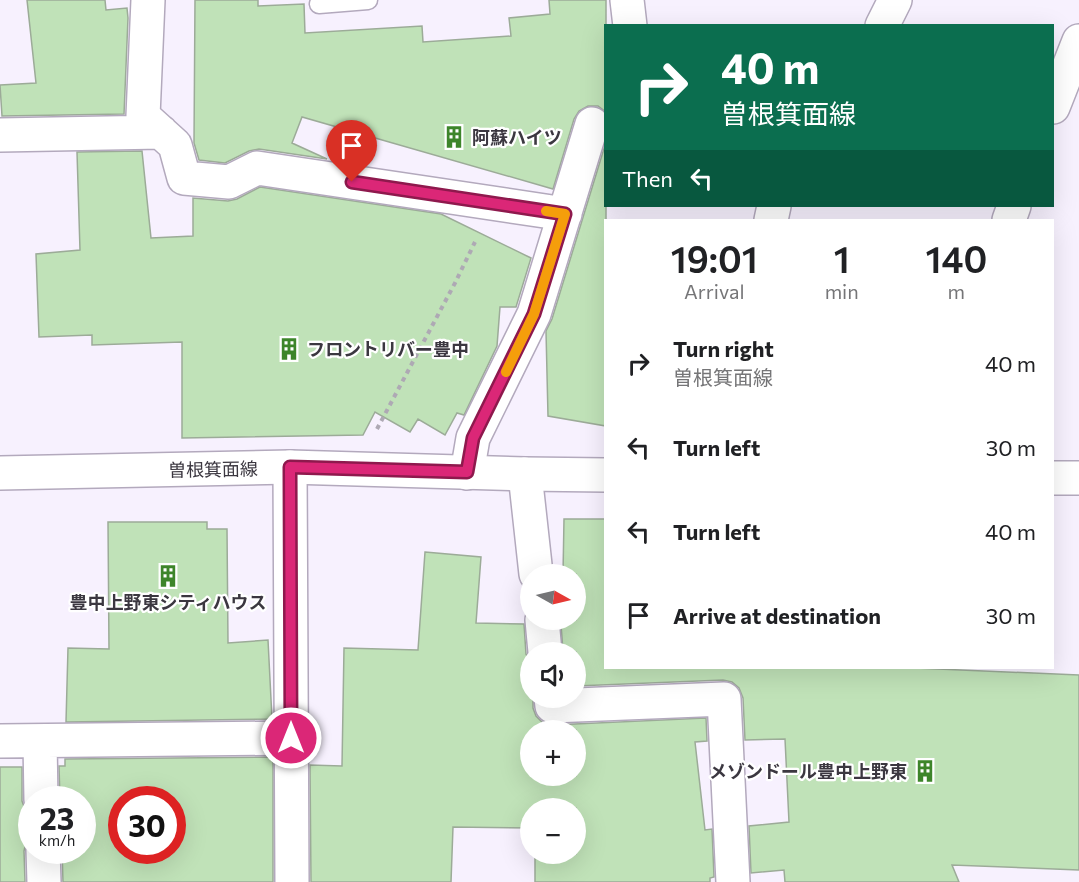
<!DOCTYPE html>
<html lang="en">
<head>
<meta charset="utf-8">
<style>
  body { margin:0; font-family:Commissioner,"Noto Sans JP",sans-serif; background:#f2f2f2; color:#202124; height:100vh; display:flex; flex-direction:column; font-size:22px; white-space:nowrap }
  * { box-sizing:border-box; margin:0 }
  p { font-size:20px; color:#757577 }
  .icon { flex:none; width:33px; height:33px; fill:none; stroke:currentColor; stroke-width:2; stroke-linecap:round; stroke-linejoin:round }
  .map { position:relative; flex:1; overflow:hidden }
  .sheet { position:absolute; left:604px; top:219px; width:450px; height:450px; display:flex; flex-direction:column; background:#fff; border-radius:0px; box-shadow:0 6px 24px #0002 }
  .sheet>* { flex:none }
  .top-card { position:absolute; left:604px; top:24px; width:450px; height:183px; border-radius:0px; box-shadow:0 6px 24px #0002; background:#0b6e4f; color:#fff; overflow:hidden }
  .needle { width:39px; rotate:98deg }
  .buttons { position:absolute; left:520px; top:564px; display:grid; gap:12px }
  .buttons a { display:grid; place-items:center; width:66px; height:66px; border-radius:50%; background:#fff; box-shadow:0 6px 24px #0002; font-size:30px }
  .speed { position:absolute; left:18px; top:786px; display:flex; gap:12px; font-size:30px; font-weight:700; text-align:center }
  .speed>* { display:grid; place-content:center; width:78px; height:78px; border-radius:50%; background:#fff; box-shadow:0 6px 24px #0002; line-height:1 }
  .speed small { font-size:15px; font-weight:400 }
  .speed .limit { border:9px solid #d22; background:#fff; color:#111 }
  .pin { position:absolute; display:grid; place-items:center; width:51px; height:51px; color:#fff; margin:-62px -26px; border-radius:50% 50% 50% 0; rotate:-45deg; box-shadow:0 0 6px #0007 }
  .pin .icon { rotate:45deg }
  .me { position:absolute; width:66px; margin:-33px; rotate:0deg; stroke-linejoin:round; filter:drop-shadow(0 0 4px #0008) }
  .turn { display:flex; align-items:center; gap:21px; height:126px; padding:0 18px; font-size:27px }
  .turn .icon { width:78px; height:78px; stroke-width:2.5 }
  .turn b { display:block; font-size:42px; line-height:51px }
  .then { display:flex; align-items:center; height:57px; padding:0 18px; background:#0003; gap:12px; font-size:22px }
  .eta { display:flex; justify-content:space-evenly; align-items:center; height:102px; text-align:center }
  .eta b { font-size:36px; font-weight:600; line-height:42px }
  ul { padding:0; list-style:none }
  li { display:flex; align-items:center; gap:18px; height:84px; padding:0 18px }
  li div { flex:1 }
  li b { display:block; font-size:22px }
  li em { font-style:normal }
  .map>svg:first-child { display:block }
  .building { fill:#c0e2b8; stroke:#9cab98; stroke-width:1.5; fill-rule:evenodd }
  .lines { fill:none; stroke-linecap:round; stroke-linejoin:round }
  .lane-casing { stroke:#b3a9bd; stroke-width:21 }
  .street-casing { stroke:#b3a9bd; stroke-width:36 }
  .secondary-casing { stroke:#b3a9bd; stroke-width:36 }
  .path { stroke:#aea9b4; stroke-width:4; stroke-dasharray:4.5 4.5; stroke-linecap:butt }
  .lane { stroke:#fff; stroke-width:18 }
  .street { stroke:#fff; stroke-width:33 }
  .secondary { stroke:#fff; stroke-width:33 }
  .route-casing { stroke:#8e194d; stroke-width:15 }
  .route { stroke:#db2777; stroke-width:10 }
  .slow { stroke:#f59e0b; stroke-width:10 }
  .labels { text-anchor:middle; dominant-baseline:central; stroke-width:4.5; stroke-linejoin:round; paint-order:stroke }
  .poi-label { font-size:18px; font-weight:bold; fill:#3b3740; stroke:#fff; text-anchor:start }
  .street-label { font-size:18px; fill:#3b3740; stroke:#fff }
</style>
</head>
<body>
<div class="map">
<svg width="1079" height="882" viewBox="0 0 1079 882">
  <rect width="100%" height="100%" fill="#f7f1fe"/>
  <!-- building -->
  <path class="building" d="M27 0H105L106 10 127 8 128 18 124 114 2 116 0 85 36 83Z
    M195 0H258V6L304 4 305 33 422 26 423 42 511 36 509 18 550 14 549 0H606V112L598 106H588L579 111 574 119 553 189 302 117 292 143 327 159 259 149 249 151 225 163 199 160 194 143Z
    M606 142V426L548 416 546 331 552 319Z
    M142 151 151 238 193 236V198L228 201 237 199 260 187 441 214 531 258 516 307H500L497 346 464 415 457 413 445 435 418 419 410 432 375 412 363 435 182 438V342L92 345V335L39 337 36 254 80 250 77 152Z
    M564 519H606V668H915L1079 675V870L952 865 959 882H785L784 870 751 873 749 826 789 822 785 739 745 740 743 698 739 688 732 682 723 680 576 686V652H563L561 624H563V620H576V574H563Z
    M108 522H207V529H227L228 643 268 640 272 719 66 722 68 648 109 649Z
    M425 552 481 557 476 623 524 624 526 654 531 664V698H533V708L536 716 543 723 553 725 706 718 707 741 695 742 705 830 712 829 714 877 710 878V882H535V854H576V808H531V828L453 827 451 882H311L310 765 342 766 344 648 418 650ZM531 730H576V776H531Z
    M273 757V882H63L62 850H82V800H60L59 766H65V759ZM122 800H172V850H122Z
    M0 767H22V801L25 809 32 816V836L26 842 24 851 25 882H0Z"/>
  <g class="lines">
    <!-- lane casing -->
    <g class="lane-casing">
      <path id="lane" d="M319 4 368 0"/>
    </g>
    <!-- street casing -->
    <g class="street-casing">
      <path id="street" d="M148 0 143 116 175 145 184 178 229 182 257 168 565 214
        M627 0 630 26
        M882 26 895 0
        M1053 107 1079 41
        M0 135 161 132
        M771 220 774 206
        M1009 220 1014 206
        M290 467 292 882
        M467 473 473 438 534 314 592 124
        M525 474 536 574
        M542 620 545 652
        M551 698 552 706 724 699 733 882
        M0 741 291 738
        M40 741 41 800
        M43 850 44 882"/>
    </g>
    <!-- secondary casing -->
    <g class="secondary-casing">
      <path id="secondary" d="M0 473 290 467 525 474 606 475
        M1053 478H1079"/>
    </g>
    <!-- path -->
    <path class="path" d="M377 429 455 283 475 242"/>
    <!-- lane -->
    <use href="#lane" class="lane"/>
    <!-- street -->
    <use href="#street" class="street"/>
    <!-- secondary -->
    <use href="#secondary" class="secondary"/>
  </g>
  <g class="lines">
    <!-- route casing -->
    <g class="route-casing">
      <path id="route" d="M291 738 290 467 467 472 473 438 534 314 565 214 352 182"/>
    </g>
    <!-- route -->
    <use href="#route" class="route"/>
    <!-- slow -->
    <path class="slow" d="M506 372 534 314 565 214 546 211"/>
  </g>
  <!-- icons -->
  <defs>
    <g id="building-bare" transform="scale(1.8)"><path d="M-4-6H4V6H1V3H-1V6H-4ZM-2.5-4.3h1.7v1.8h-1.7ZM.8-4.3h1.7v1.8H.8ZM-2.5-1h1.7V.8h-1.7ZM.8-1h1.7V.8H.8Z" fill="#3d852a" stroke="#fff" stroke-width="2.5" paint-order="stroke"/></g>
  </defs>
  <g fill-rule="evenodd">
    <use href="#building-bare" x="454" y="137"/>
    <use href="#building-bare" x="289" y="349"/>
    <use href="#building-bare" x="168" y="576"/>
    <use href="#building-bare" x="925" y="771"/>
  </g>
  <g class="labels">
    <!-- poi labels -->
    <g class="poi-label">
      <text x="472" y="137">阿蘇ハイツ</text>
      <text x="307" y="349">フロントリバー豊中</text>
      <text x="168" y="602" text-anchor="middle">豊中上野東シティハウス</text>
      <text x="907" y="771" text-anchor="end">メゾンドール豊中上野東</text>
    </g>
    <!-- street labels -->
    <g class="street-label">
      <text transform="translate(213 469) rotate(-1)">曽根箕面線</text>
    </g>
  </g>
</svg>
<div class="buttons">
<a><svg class="needle" viewBox="-14 -14 28 28"><path d="M0-13l5 13h-10z" fill="#e53935"/><path d="M0 13l5-13h-10z" fill="#757577"/></svg></a>
<a><svg class="icon" aria-label="sound" viewBox="0 0 24 24"><path d="M4 9h4l5-4v14l-5-4H4zM17 9q2 3 0 6"/></svg></a>
<a>+</a>
<a>−</a>
</div>
<div class="speed"><div>23<small>km/h</small></div><div class="limit">30</div></div>
<div class="pin" style="left:352px;top:182px;background:#d93025"><svg class="icon" aria-label="arrive" viewBox="0 0 24 24"><path d="M6 21V4h12l-3 4 3 4H6"/></svg></div>
<svg class="me" style="left:291px;top:738px" viewBox="-20 -20 40 40"><circle r="17" fill="#db2777" stroke="#fff" stroke-width="3"/><path d="M0-11L8 9 0 5-8 9z" fill="#fff"/></svg>
<div class="top-card">
<div class="turn"><svg class="icon" aria-label="right" viewBox="0 0 24 24"><path d="M7 20v-9h11M14 6l5 5-5 5"/></svg><div><b>40 m</b>曽根箕面線</div></div>
<div class="then">Then<svg class="icon" aria-label="left" viewBox="0 0 24 24"><path d="M17 20v-9H6M10 6l-5 5 5 5"/></svg></div>
</div>
<section class="sheet">
<div class="eta">
<div><b>19:01</b><p>Arrival</p></div>
<div><b>1</b><p>min</p></div>
<div><b>140</b><p>m</p></div>
</div>
<ul>
<li><svg class="icon" aria-label="right" viewBox="0 0 24 24"><path d="M7 20v-9h11M14 6l5 5-5 5"/></svg><div><b>Turn right</b><p>曽根箕面線</p></div><em>40 m</em></li>
<li><svg class="icon" aria-label="left" viewBox="0 0 24 24"><path d="M17 20v-9H6M10 6l-5 5 5 5"/></svg><div><b>Turn left</b></div><em>30 m</em></li>
<li><svg class="icon" aria-label="left" viewBox="0 0 24 24"><path d="M17 20v-9H6M10 6l-5 5 5 5"/></svg><div><b>Turn left</b></div><em>40 m</em></li>
<li><svg class="icon" aria-label="arrive" viewBox="0 0 24 24"><path d="M6 21V4h12l-3 4 3 4H6"/></svg><div><b>Arrive at destination</b></div><em>30 m</em></li>
</ul>
</section>
</div>
</body>
</html>
